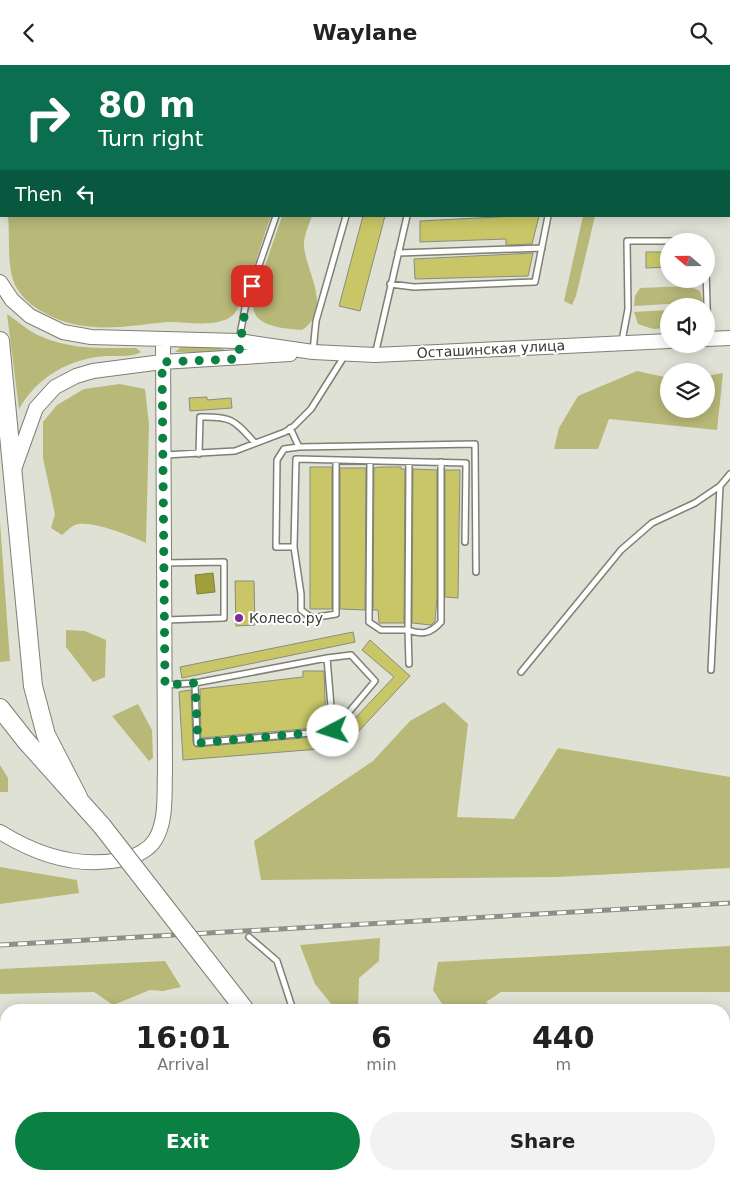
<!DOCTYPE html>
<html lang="en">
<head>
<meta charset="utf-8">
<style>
  body { margin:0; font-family:"DejaVu Sans",sans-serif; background:#f2f2f2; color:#222; height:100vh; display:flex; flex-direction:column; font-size:19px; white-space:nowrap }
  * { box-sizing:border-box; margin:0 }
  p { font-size:16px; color:#767676 }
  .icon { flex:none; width:28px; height:28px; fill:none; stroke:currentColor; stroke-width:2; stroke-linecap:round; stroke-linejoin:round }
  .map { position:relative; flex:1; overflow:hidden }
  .details { position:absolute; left:0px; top:939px; width:730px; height:176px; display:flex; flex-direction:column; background:#fff; border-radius:20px 20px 0 0; box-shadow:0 2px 12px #0003 }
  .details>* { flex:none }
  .top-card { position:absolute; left:0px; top:0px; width:730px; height:152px; box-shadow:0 2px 12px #0003; background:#0b6e4f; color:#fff; overflow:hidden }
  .needle { width:32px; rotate:290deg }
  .fabs { position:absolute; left:660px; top:168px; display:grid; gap:10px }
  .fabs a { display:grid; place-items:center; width:55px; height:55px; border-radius:50%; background:#fff; box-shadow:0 2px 12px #0003; font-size:25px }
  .pin { position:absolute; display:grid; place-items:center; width:42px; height:42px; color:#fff; margin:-21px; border-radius:10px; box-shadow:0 2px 8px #0006 }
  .me { position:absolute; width:55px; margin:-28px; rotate:265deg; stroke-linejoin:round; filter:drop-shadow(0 0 4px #0008) }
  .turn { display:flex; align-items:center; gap:18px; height:105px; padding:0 15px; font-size:22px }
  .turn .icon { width:65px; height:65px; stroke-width:2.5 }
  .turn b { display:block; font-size:35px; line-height:42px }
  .then { display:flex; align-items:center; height:48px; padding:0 15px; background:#0003; gap:10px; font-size:19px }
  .eta { display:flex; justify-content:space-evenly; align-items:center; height:85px; text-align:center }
  .eta b { font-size:30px; font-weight:700; line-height:35px }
  .cta { display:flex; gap:10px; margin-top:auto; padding:10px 15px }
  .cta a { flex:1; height:58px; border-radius:30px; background:#0b8043; color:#fff; font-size:20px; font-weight:700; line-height:58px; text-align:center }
  .cta a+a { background:#f2f2f2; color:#222 }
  header { display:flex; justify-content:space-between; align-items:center; height:65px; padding:0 15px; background:#fff; font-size:22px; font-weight:700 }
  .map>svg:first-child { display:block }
  .green { fill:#b8b879 }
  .water { fill:#a19e3c; stroke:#82803a }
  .building { fill:#c8c666; stroke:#8b8b80 }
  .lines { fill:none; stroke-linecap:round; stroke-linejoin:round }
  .lane-casing { stroke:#7f7f74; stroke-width:8 }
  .secondary-casing { stroke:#7f7f74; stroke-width:16 }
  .highway-casing { stroke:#7f7f74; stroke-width:20 }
  .lane { stroke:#fff; stroke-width:5 }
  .secondary { stroke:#fff; stroke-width:14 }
  .highway { stroke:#fff; stroke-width:18 }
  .rail-casing { stroke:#8e8f86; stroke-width:5 }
  .rail { stroke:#fff; stroke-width:3; stroke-dasharray:9; stroke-linecap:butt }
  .highway-bridge-casing { stroke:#7f7f74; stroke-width:20; stroke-linecap:butt }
  .highway-bridge { stroke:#fff; stroke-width:18 }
  .route { stroke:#0b8043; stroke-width:9; stroke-dasharray:0 16.2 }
  .poi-dot { fill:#812b99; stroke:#fff; stroke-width:2 }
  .labels { text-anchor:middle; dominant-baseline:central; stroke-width:4; stroke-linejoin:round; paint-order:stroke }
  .street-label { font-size:14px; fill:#393935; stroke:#fff }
  .poi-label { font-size:14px; fill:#393935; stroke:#fff; text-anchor:start }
</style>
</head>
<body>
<header><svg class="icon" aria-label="back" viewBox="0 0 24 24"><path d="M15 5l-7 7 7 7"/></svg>Waylane<svg class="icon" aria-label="search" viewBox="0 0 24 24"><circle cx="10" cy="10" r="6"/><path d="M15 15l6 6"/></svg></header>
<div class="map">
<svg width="730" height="1114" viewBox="0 0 730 1114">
  <rect width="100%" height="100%" fill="#e0e1d5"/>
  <!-- green -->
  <path class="green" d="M2 0H200L2 1Z
    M8 151H271C264 169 243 241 233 250 217 264 185 256 166 257 122 262 81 270 41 246 29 239 18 229 13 215 7 196 10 171 8 151Z
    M282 151H312C309 160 303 172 304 182 307 209 333 244 302 265 282 263 247 262 254 233Z
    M583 151H595L576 231 572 240 564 236Z
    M689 221 700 226 703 237 634 241 635 231 640 223Z
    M669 245V263L653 264 638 259 634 247Z
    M7 249C18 256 28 266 40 271 71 285 103 283 136 283L141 287C133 292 117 291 107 291 70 293 37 312 19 344Z
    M181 282H218L225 285 220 288 175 287Z
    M637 306 669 313V344H706V311L723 308 717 365 609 354 598 384H554L559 363 578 331Z
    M120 319 145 324 149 359 146 478C131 471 90 454 75 460 70 462 66 467 62 470L51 463 55 449 43 393V357L57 340 84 324Z
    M0 457 10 596 0 597Z
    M66 565 85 566 106 575 105 612 93 617 66 582Z
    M444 637 468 659 457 752 514 754 558 683 730 712V803L557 812 261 815 254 776 373 696 410 656Z
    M138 639 152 665 153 693 149 696 112 651Z
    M0 700 8 713V727H0Z
    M0 802 77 815 79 828 0 839Z
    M380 873 379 896 359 913 358 945H336L315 919 300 880Z
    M730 881V927H501L486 937 494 945H446L433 925 438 897Z
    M165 896 181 922 163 926 150 925 113 940 94 927 0 929V904Z
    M0 1019 6 1024V1078L0 1075Z
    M216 1109H290L293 1114H216Z
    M589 1109H670L678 1114H595Z"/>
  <!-- water -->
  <path class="water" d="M213 508 215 527 197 529 195 510Z"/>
  <!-- building -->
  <path class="building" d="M363 151H385L360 246 339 241Z
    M517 151H539L532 179 506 180V174L420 177V156Z
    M646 187H669V202L646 203Z
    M533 188 528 211 415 214 414 194Z
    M207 332V335L231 333 232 343 190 346 189 333Z
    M310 402H332V544H310Z
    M379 402H401V404H405L404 558H379L378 545H373L374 403Z
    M340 403H366L365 545 340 544Z
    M413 404 437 405V532L435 556 431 560 412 558Z
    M445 405H460L458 533 445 532Z
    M235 516H254L255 560 236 561Z
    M353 567 355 577 182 613 180 602Z
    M370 575 410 611 344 682 183 695 179 627 184 626 191 625 193 678 196 682 339 670 394 612 362 585Z
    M303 606H324L326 662 201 673 200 624 303 612Z"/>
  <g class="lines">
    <!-- lane casing -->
    <g class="lane-casing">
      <path id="lane" d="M205 1V0
        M291 1V0
        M389 1V0
        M398 188 542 183
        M706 205 708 273
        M390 219 414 222 535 217 548 151
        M239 275 246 238 276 151
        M622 276 628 244 627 176H681
        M313 286 316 256 346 151
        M375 290 407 151
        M290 363 299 382 475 379 476 507
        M299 382 284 384 277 395 276 482H294L296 394 466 398 465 477
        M199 389 200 352C232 351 234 355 255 378
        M165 390 235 386 285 367 294 361 311 344 345 290
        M370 396 369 557 381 565H408L409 397
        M294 482 301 529V545L312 553 336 549V395
        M165 555 224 553V497L165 498
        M327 593 351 590 375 616 333 666
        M409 599 408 565C422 570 430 569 441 557V397
        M711 605 720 421
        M521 607 621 485 652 458 695 438 720 421 730 409
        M166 620 195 618 327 593 333 666 197 678 195 618
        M249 872 277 896 293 945
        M465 1109 469 1114
        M200 1114 204 1109"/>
    </g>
    <!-- secondary casing -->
    <g class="secondary-casing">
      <path id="secondary" d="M0 217 12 235 30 251 63 267 91 272 239 276 313 287 375 290 669 276
        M706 274 730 273
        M13 407 36 343 55 322 76 311 93 306 162 297 290 289
        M0 767C37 790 80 804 124 794 136 791 148 786 155 775 167 756 164 728 165 707L163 274"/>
    </g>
    <!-- highway casing -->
    <g class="highway-casing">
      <path id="highway" d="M0 276 33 621 46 670 78 732
        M0 643 26 676 102 761
        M370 1109 374 1114"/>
    </g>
    <!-- lane -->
    <use href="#lane" class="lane"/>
    <!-- secondary -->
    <use href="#secondary" class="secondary"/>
    <!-- highway -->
    <use href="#highway" class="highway"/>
    <!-- rail casing -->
    <g class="rail-casing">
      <path id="rail" d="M0 880 730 838"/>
    </g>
    <!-- rail -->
    <use href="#rail" class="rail"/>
    <!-- highway-bridge casing -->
    <g class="highway-bridge-casing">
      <path id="highway-bridge" d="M102 761 245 945"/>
    </g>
    <!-- highway-bridge -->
    <use href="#highway-bridge" class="highway-bridge"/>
  </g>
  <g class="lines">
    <!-- route -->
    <path class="route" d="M252 221 246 238 238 294 162 297 165 620 195 618 198 678 333 666"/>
  </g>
  <!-- markers -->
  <circle class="poi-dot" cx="239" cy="553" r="5"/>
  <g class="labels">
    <!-- street labels -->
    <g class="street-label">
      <text transform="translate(491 284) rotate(-3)">Осташинская улица</text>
    </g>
    <!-- poi labels -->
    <g class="poi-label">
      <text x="249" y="553">Колесо.ру</text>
    </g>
  </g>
</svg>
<div class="fabs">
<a><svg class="needle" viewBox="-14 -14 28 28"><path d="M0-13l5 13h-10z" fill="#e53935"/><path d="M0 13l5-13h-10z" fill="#767676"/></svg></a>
<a><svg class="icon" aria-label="sound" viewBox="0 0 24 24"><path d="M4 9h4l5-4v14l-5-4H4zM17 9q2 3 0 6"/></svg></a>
<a><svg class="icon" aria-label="layers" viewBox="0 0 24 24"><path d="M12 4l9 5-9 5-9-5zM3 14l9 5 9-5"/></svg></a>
</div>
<div class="pin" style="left:252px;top:221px;background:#d93025"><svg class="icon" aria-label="arrive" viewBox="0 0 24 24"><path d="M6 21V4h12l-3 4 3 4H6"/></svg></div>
<svg class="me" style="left:333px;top:666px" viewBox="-20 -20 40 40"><circle r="19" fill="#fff"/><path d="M0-13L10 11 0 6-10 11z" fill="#0b8043"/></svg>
<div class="top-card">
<div class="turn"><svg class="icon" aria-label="right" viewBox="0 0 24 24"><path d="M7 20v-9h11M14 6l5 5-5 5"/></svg><div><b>80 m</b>Turn right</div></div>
<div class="then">Then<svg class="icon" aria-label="left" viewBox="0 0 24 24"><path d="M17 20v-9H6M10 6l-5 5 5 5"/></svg></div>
</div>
<section class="details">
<div class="eta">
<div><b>16:01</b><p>Arrival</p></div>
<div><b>6</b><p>min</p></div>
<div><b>440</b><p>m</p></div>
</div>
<div class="cta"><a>Exit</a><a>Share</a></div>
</section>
</div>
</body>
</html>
